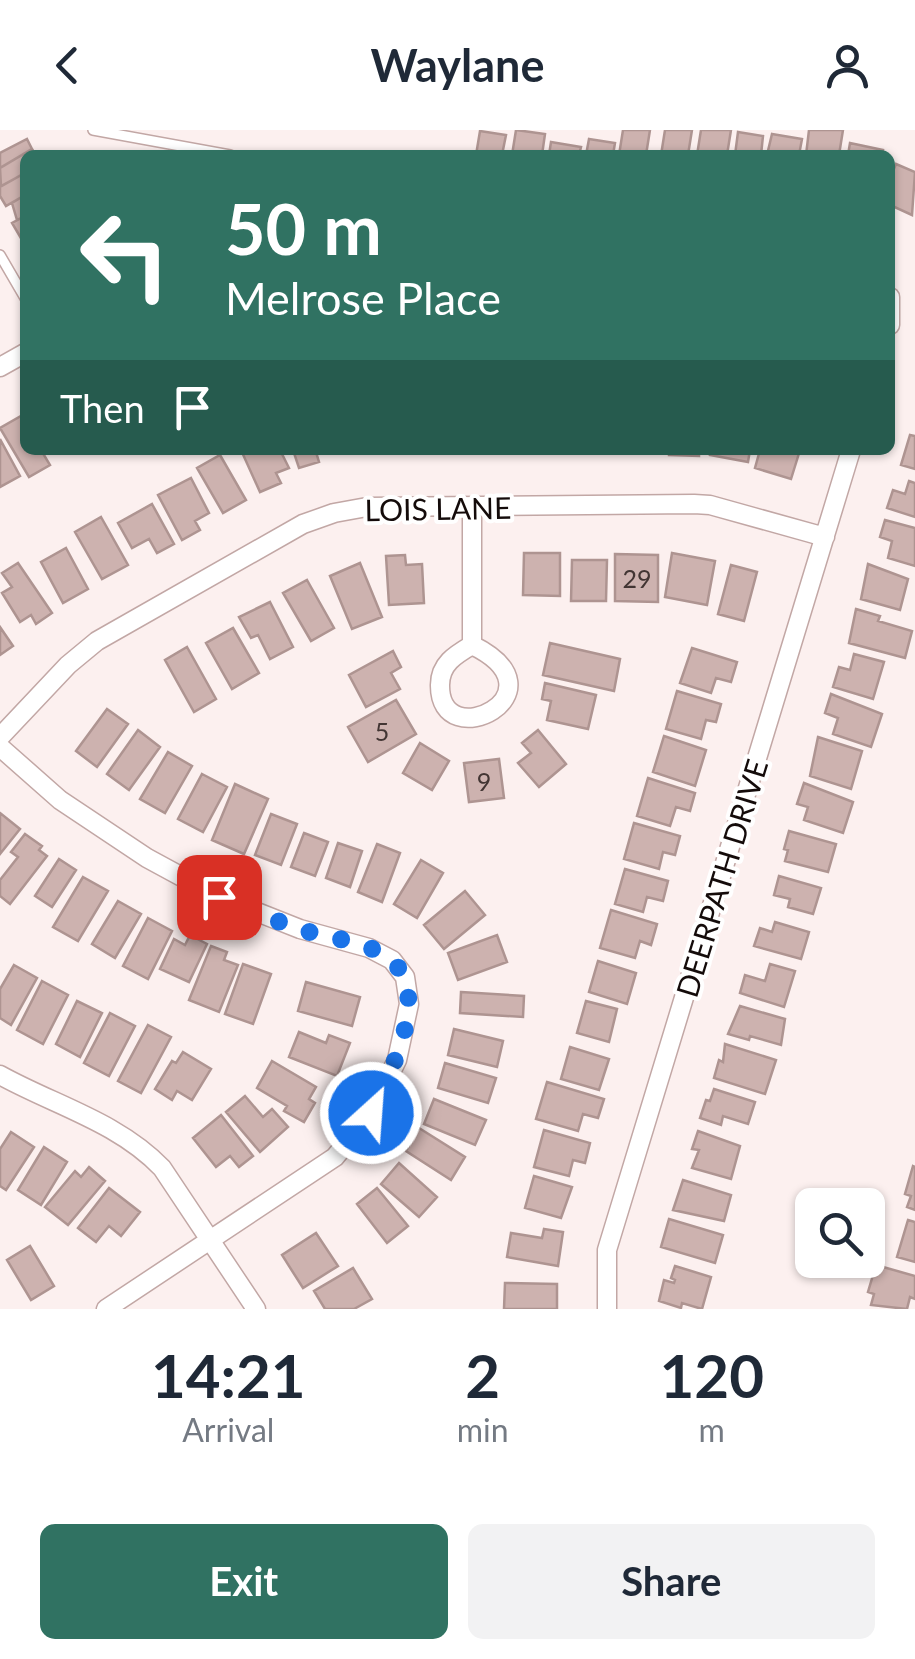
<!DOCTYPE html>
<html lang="en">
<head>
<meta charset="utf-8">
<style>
  body { margin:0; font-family:Lato,sans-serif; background:#f2f2f3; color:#1f2937; height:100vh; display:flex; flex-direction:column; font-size:38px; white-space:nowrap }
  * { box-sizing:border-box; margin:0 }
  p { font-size:32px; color:#747a83 }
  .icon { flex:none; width:55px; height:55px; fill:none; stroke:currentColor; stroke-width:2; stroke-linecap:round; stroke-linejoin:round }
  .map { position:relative; height:1179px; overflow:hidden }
  .sheet { display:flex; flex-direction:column; background:#fff; flex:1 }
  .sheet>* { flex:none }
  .top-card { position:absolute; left:20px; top:20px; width:875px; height:305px; border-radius:15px; box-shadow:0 2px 8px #0004; background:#307262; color:#fff; overflow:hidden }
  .controls { position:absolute; left:795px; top:1058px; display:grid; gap:20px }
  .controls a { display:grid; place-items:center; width:90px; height:90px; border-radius:15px; background:#fff; box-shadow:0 2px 8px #0004; font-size:50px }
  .pin { position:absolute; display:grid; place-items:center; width:85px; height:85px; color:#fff; margin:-42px; border-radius:20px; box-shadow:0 5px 15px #0006 }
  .me { position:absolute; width:110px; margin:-55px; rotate:26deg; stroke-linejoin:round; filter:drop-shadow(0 0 8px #0008) }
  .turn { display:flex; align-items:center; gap:35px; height:210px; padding:0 40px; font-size:45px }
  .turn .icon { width:130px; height:130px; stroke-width:2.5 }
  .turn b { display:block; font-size:70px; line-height:85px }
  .then { display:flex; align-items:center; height:95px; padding:0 40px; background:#0003; gap:20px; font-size:38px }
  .eta { display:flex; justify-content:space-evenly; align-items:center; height:170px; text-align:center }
  .eta b { font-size:60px; font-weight:700; line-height:70px }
  .button { display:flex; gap:20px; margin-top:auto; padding:20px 40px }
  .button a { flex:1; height:115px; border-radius:15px; background:#307262; color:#fff; font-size:40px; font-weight:700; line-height:115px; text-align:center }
  .button a+a { background:#f2f2f3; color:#1f2937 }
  header { display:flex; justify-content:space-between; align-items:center; height:130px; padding:0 40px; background:#fff; font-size:45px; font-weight:700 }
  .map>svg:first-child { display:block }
  .building { fill:#cdb2af; stroke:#ae9491; stroke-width:2.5 }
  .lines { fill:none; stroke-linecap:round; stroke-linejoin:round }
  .service-casing { stroke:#c2a7a5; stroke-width:12 }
  .minor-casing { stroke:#c2a7a5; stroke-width:21 }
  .service { stroke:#fff; stroke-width:9 }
  .minor { stroke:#fff; stroke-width:18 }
  .route { stroke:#1a73e8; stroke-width:18; stroke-dasharray:0 32.4 }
  .labels { text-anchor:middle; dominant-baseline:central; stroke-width:8; stroke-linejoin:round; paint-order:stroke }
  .number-label { font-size:25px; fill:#423533 }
  .street-label { font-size:30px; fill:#140b0a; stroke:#fff }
</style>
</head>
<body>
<header><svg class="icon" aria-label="back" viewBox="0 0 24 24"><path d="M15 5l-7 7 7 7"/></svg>Waylane<svg class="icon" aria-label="person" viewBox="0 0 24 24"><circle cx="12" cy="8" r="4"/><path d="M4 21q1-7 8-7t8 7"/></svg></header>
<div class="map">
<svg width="915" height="1179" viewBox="0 0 915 1179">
  <rect width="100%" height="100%" fill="#fcf0ef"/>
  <!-- building -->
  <path class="building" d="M516 0 545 4 542 25H512Z
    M623 0H650L646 25H619Z
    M665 0H692L688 25H661Z
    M701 0H731L727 25H697Z
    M809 0H843L839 25H806Z
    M480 1 506 5 502 25H476Z
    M738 2 763 6 761 25H735Z
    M772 4 802 9 799 25H767Z
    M27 9 32 19 0 38V23Z
    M589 9 615 13 613 25H586Z
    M551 12 581 17 579 25H549Z
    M850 13 883 20 882 25H848Z
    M32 19 36 25H25V43L1 56 0 38Z
    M896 34 915 42 912 85 890 75V48Z
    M25 43V65L6 76 0 66V57Z
    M25 65V86L17 90 12 73Z
    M25 86V109L22 110 12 93Z
    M21 286 25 293V320H41L50 335 29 347 0 298Z
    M910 305 915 306V339L901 335Z
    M0 309 20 346 0 357Z
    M241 320H280L289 338 276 343 281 353 260 362Z
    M293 320H323L316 322 319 332 299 338Z
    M669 320H699V326L669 325Z
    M711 320H750L748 332 710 325Z
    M760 320H800L791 349 755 338Z
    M220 325 246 370 223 383 197 338Z
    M191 348 209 383 195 391 200 400 182 410 158 365Z
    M909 351 915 353V387L887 378 893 360 905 364Z
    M152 374 174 414 157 423 149 409 132 418 118 393Z
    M101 387 128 435 102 449 75 402Z
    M885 390 915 398V436L888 428 892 411 880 407Z
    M66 418 88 459 63 473 41 432Z
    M524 423H560V466L523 465Z
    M672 423 715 431 707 475 665 467Z
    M615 424 658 425V472L615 471Z
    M405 425 406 435 422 434 424 473 389 475 386 426Z
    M572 430H607L606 471H571Z
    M18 433 52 483 36 494 31 485 20 492 2 463 12 457 2 443Z
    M360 433 382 487 352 499 330 446Z
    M868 434 908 449 900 480 861 469Z
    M731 435 757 442 744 491 718 484Z
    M307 450 334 498 311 511 283 463Z
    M270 472 293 517 270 529 258 505 251 508 239 487Z
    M856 479 880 486 878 491 912 501 905 528 849 513Z
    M0 497 13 516 0 525Z
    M233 498 259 543 232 559 206 513Z
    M550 513 620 529 614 561 543 545Z
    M187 517 216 569 194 582 165 530Z
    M692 518 737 532 731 552 716 548 711 563 680 553Z
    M393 521 401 537 391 543 400 559 366 577 349 545Z
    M854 524 884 532 873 569 833 557 839 537 850 540Z
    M545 553 596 565 588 599 547 590 551 571 542 569Z
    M677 561 721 574 716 592 706 590 701 609 666 599Z
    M831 564 882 584 871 617 833 604 838 588 825 583Z
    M396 570 416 604 368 632 348 597Z
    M107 579 128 594 97 637 76 621Z
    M138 600 160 617 129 660 107 644Z
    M538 600 566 634 539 657 518 633 531 623 522 613Z
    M664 606 706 620 695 656 653 642Z
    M818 607 862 621 851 659 810 646Z
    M420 613 449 631 432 660 403 643Z
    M168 622 192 636 165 683 140 669Z
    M499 629 504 668 469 672 464 633Z
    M202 644 227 657 203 702 178 689Z
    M648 648 695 663 690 681 676 677 670 696 637 686Z
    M804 653 853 672 843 703 804 690 808 677 797 674Z
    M235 654 268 669 244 724 212 710Z
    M0 683 20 699 0 724Z
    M271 684 297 694 281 735 255 725Z
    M634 693 680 706 675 725 663 722 659 739 624 729Z
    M789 701 836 714 828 742 785 731 788 720 784 719Z
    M304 703 328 712 315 746 291 737Z
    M25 704 42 716 39 720 47 726 10 774 0 766V750L18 727 11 722Z
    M338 713 362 721 350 757 326 748Z
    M377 714 400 723 382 772 358 762Z
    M59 729 76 740 52 777 35 766Z
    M421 730 443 743 417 788 394 774Z
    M625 739 668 751 663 771 647 767 643 782 615 774Z
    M779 746 821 758 813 784 788 777 790 769 774 765Z
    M83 747 108 761 78 811 53 797Z
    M465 761 485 785 444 819 424 795Z
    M118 771 141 784 115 828 92 814Z
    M611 780 657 794 651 815 640 811 635 828 600 818Z
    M148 788 172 801 148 849 123 836Z
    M775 792 809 802 801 829 754 816 760 798 772 802Z
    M190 805 207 814 189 852 160 839 174 809 185 815Z
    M497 805 507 832 458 850 448 823Z
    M211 816 227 822 224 830 238 835 219 882 189 870Z
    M598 831 636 843 627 874 589 862Z
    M243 834 271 844 253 894 225 884Z
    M770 834 795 841 784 877 740 863 745 845 765 851Z
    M14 835 37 848 11 895 0 888V859Z
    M42 851 68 865 43 914 17 900Z
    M306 852 360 867 352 896 298 881Z
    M461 862 524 866 523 887 460 883Z
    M77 871 102 883 80 927 56 914Z
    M586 871 617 879 609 912 577 903Z
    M740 876 785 889 781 915 750 906 749 910 728 904Z
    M110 883 135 896 109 946 84 933Z
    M148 895 171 907 141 963 118 951Z
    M454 899 503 911 497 937 448 925Z
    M299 902 326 913 329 905 350 913 337 946 289 927Z
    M725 914 776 930 765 964 714 948 719 930 723 932Z
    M570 917 609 929 599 960 561 949Z
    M183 922 211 939 192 970 177 961 172 970 155 959 172 931 176 933Z
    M272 931 316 957 309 969 315 973 304 992 284 981 287 976 257 958Z
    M445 933 496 948 488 973 438 958Z
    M547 952 604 969 598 988 583 984 578 1001 536 989Z
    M714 959 755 972 748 994 723 986 721 995 700 988 706 970 710 971Z
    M245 966 263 987 272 979 288 997 260 1022 226 982Z
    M434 969 486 990 475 1015 424 994Z
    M221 985 253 1026 239 1037 230 1026 216 1037 193 1008Z
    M419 998 465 1027 451 1050 406 1021Z
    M544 1000 590 1013 585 1033 573 1030 569 1046 534 1037Z
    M698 1001 740 1016 731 1049 692 1038 699 1020 692 1019Z
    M11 1002 34 1017 6 1060 0 1056V1019Z
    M44 1017 67 1032 41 1075 18 1060Z
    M399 1033 437 1067 419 1087 381 1054Z
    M913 1036 915 1037V1080L907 1077 911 1066 905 1064Z
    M89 1037 105 1051 68 1095 45 1077 75 1041 81 1047Z
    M534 1046 572 1057 561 1088 525 1078Z
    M683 1050 731 1065 724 1091 673 1080Z
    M109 1058 140 1082 121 1106 109 1096 96 1112 78 1098Z
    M377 1058 408 1096 387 1113 357 1074Z
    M669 1089 723 1105 715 1133 661 1117Z
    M908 1090 915 1092V1132L897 1127Z
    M544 1099 563 1102 558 1136 507 1127 511 1103 542 1108Z
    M316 1103 338 1136 303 1158 282 1125Z
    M30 1116 54 1156 31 1170 7 1130Z
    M876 1135 915 1146V1169L910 1167 907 1179 871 1175 874 1164 868 1162Z
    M675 1136 711 1147 702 1179 682 1173 681 1178 659 1171 664 1150 674 1153 675 1150 671 1148Z
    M353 1138 372 1169 354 1179H325L314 1161Z
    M505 1153 557 1154V1179H504Z"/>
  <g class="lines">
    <!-- service casing -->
    <g class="service-casing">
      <path id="service" d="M93 0 230 25
        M0 125 25 168"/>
    </g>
    <!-- minor casing -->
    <g class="minor-casing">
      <path id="minor" d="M890 167V195
        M0 237 25 223
        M472 515C570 563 439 628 440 555 440 534 455 525 472 515Z
        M472 515V377
        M0 607 68 535 97 511 303 394 334 383 367 377 694 374 710 375 825 407
        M0 617 60 670 147 728 219 767 300 799 369 818 392 830 405 847 409 874 397 930 371 983 335 1027 106 1179
        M0 945C54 975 118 992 162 1038L256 1179
        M607 1179V1120L851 320"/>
    </g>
    <!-- service -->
    <use href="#service" class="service"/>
    <!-- minor -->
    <use href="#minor" class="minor"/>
  </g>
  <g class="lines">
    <!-- route -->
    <path class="route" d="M219 767C248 778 276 792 306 801 333 809 372 812 393 832 431 867 389 945 371 983"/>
  </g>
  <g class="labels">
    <!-- number labels -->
    <g class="number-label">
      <text x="637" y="448">29</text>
      <text x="382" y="601">5</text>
      <text x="484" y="651">9</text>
    </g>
    <!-- street labels -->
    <g class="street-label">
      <text transform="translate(438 378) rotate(-1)">LOIS LANE</text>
      <text transform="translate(721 748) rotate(-73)">DEERPATH DRIVE</text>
    </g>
  </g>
</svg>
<div class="controls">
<a><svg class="icon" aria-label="search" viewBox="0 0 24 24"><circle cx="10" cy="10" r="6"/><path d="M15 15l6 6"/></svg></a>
</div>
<div class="pin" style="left:219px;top:767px;background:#d93025"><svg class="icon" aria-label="arrive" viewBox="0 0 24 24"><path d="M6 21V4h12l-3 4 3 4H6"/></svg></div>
<svg class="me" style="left:371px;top:983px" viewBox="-20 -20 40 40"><circle r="17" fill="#1a73e8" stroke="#fff" stroke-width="3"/><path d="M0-11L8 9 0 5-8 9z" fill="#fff"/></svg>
<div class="top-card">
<div class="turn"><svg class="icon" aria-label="left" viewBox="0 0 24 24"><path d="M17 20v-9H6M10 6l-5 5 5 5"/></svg><div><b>50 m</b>Melrose Place</div></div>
<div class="then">Then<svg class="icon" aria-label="arrive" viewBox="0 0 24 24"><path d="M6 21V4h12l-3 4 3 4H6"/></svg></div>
</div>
</div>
<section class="sheet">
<div class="eta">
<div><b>14:21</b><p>Arrival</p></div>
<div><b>2</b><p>min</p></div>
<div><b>120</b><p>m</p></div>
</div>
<div class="button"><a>Exit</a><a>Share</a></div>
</section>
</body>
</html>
